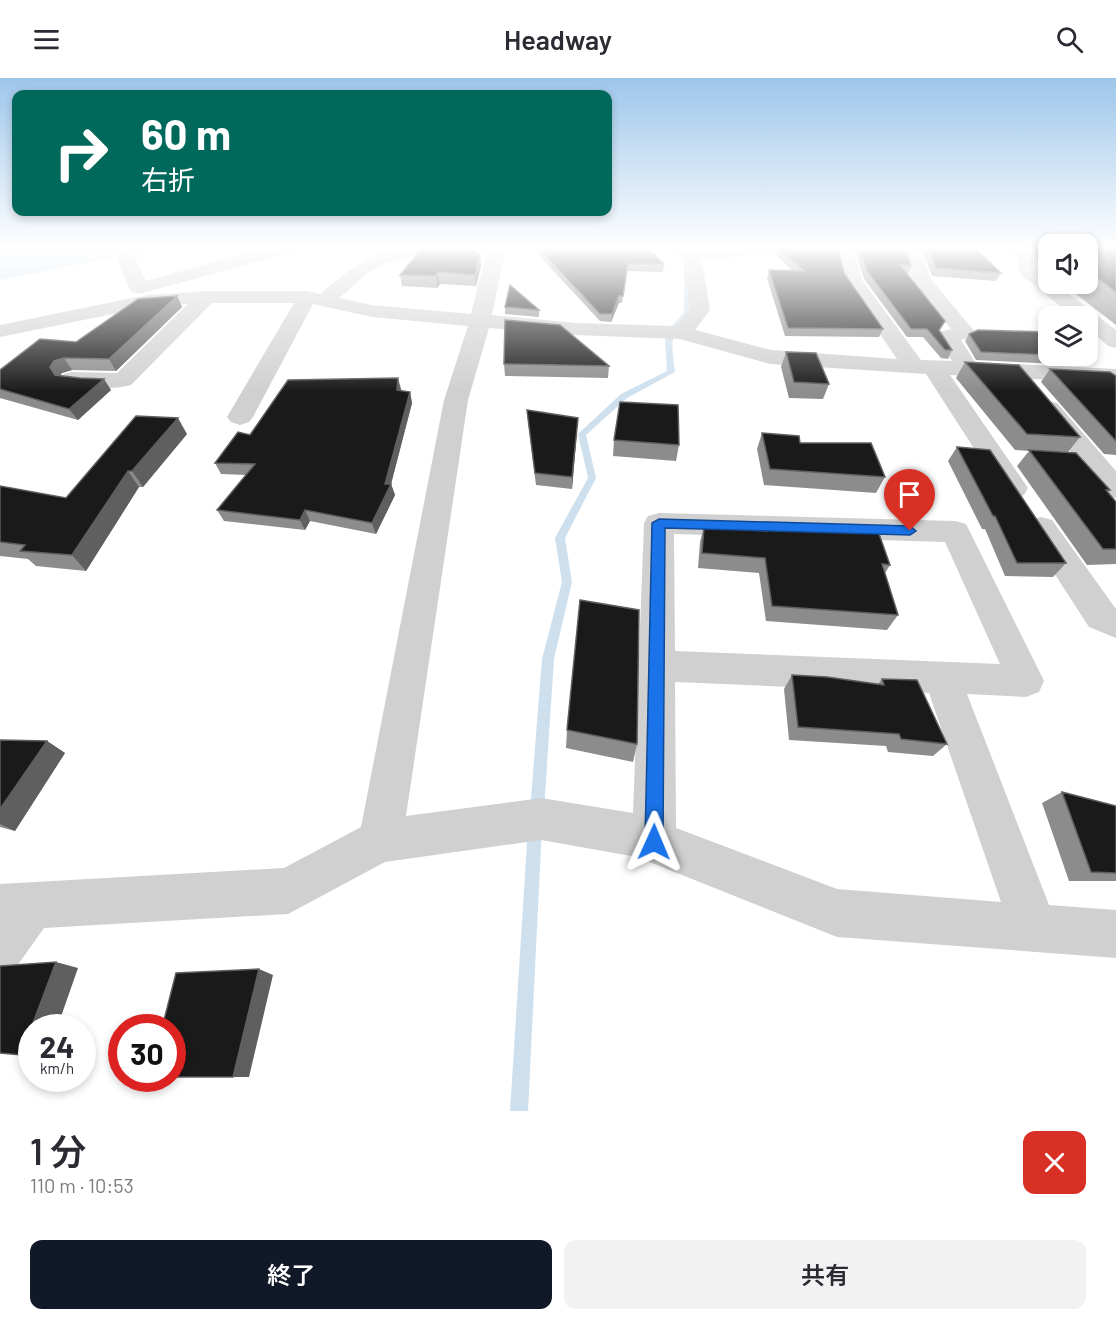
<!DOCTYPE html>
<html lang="ja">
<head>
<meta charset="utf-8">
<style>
  body { margin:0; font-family:Barlow,"Noto Sans JP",sans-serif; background:#f2f2f3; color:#2b2b33; height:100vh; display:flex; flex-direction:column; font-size:22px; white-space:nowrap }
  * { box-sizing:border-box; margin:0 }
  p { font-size:20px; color:#7c7c81 }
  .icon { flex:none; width:33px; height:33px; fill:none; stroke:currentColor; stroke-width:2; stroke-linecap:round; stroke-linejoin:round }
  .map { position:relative; height:1033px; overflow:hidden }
  .panel { display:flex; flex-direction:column; background:#fff; flex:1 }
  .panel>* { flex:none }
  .guide { position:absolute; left:12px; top:12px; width:600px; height:126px; border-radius:12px; box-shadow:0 3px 9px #0003; background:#00695c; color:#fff; overflow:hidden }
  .buttons { position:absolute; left:1038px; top:156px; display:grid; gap:12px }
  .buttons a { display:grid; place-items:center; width:60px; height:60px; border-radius:12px; background:#fff; box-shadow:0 3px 9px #0003; font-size:30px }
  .speed { position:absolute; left:18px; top:936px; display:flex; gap:12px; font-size:30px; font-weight:700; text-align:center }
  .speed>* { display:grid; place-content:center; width:78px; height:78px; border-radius:50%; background:#fff; box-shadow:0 3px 9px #0003; line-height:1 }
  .speed small { font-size:15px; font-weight:400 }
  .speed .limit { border:9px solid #d22; background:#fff; color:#111 }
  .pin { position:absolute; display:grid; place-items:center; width:51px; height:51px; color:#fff; margin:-62px -26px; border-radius:50% 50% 50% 0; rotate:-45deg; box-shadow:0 0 6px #0007 }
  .pin .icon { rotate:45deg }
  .me { position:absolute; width:66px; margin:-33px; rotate:1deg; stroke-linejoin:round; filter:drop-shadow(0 0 4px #0008) }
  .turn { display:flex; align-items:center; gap:21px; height:126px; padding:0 30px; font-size:27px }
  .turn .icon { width:78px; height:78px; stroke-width:2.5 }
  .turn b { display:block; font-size:42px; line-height:51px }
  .round { display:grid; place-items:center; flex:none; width:63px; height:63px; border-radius:12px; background:#f2f2f3 }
  .head { display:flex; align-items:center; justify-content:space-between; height:102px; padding:0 30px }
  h1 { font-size:36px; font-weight:600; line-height:45px }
  .cta { display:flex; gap:12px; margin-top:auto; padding:12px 30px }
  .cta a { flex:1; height:69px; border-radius:12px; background:#111827; color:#fff; font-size:24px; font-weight:600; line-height:69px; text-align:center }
  .cta a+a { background:#f2f2f3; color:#2b2b33 }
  header { display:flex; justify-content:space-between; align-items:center; height:78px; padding:0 30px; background:#fff; font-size:27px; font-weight:600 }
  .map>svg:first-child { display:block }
  .water { fill:#cee0ee }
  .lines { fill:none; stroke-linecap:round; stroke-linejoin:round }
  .stream { fill:#cee0ee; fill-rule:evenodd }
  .minor { fill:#d0d0d0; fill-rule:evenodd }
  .wall { fill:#8c8c8c }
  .shaded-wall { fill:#5f5f5f }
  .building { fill:#1a1a1a; stroke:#5f5f5f; stroke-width:1.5 }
  .route { fill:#1a73e8; stroke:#114b97; stroke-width:1.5 }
</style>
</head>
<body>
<header><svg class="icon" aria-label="menu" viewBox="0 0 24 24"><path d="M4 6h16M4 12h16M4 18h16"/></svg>Headway<svg class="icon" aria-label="search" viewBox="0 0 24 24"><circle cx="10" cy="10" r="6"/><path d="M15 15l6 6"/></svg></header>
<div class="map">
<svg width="1116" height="1033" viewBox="0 0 1116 1033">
  <rect width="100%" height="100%" fill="#fff"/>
  <!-- water -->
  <path class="water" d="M0 169H166L0 202Z"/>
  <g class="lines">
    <!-- stream -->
    <path class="stream" d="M687 190 690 192V234C669 259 671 262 675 294L627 320 586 357 596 400 565 460 572 504 554 581 544 733 542 738 537 740 532 738 530 733 542 581 562 504 555 460 588 400 578 356 621 316 667 293 665 261 671 249 684 234V192Z
      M535 742 540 744 542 749 528 1033H510L528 749 530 744Z"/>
    <!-- minor -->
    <path class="minor" d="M112 169H130L146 203 269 169H299L296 173 139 216 132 214 129 210Z
      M401 169H430L427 173 385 186 368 195 339 220 372 227 471 236 488 169H506L492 237 575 245 675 248 690 231 683 180 666 169 694 171 795 169 786 174 702 182 710 232 695 252 771 272 897 281 843 202 835 169H853L862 202 921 282 952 283 937 259 940 254 951 251 912 202 906 183 894 169H913L924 182 931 201 975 254 972 259 961 262 975 284 1116 291V305L950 297 1028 410 1024 417 1014 419 1004 417 926 296 770 286 680 261 575 257 489 250 468 322 406 738 541 720 633 735 644 445 648 438 659 435 955 443 966 446 970 454 1044 603 1039 614 1026 619 967 616 1049 827 1116 832V880L837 859 637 779 541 762 385 784 288 836 44 850 17 888 0 895V806L284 790 361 749 444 322 468 248 372 239 313 226 253 339 249 344 240 347 231 344 227 339 294 225H212L131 307C112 312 83 311 64 306L60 301 64 296 72 294 117 295 188 226 147 229 0 259V247L147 217 207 213H307L320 216C351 190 362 181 401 169ZM674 456 945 464 1000 586 675 573ZM675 604 929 615 1001 824 837 811 676 750Z
      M1006 169C1026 169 1037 167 1037 191L1048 200V206H1056L1116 252V270L1108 268 1088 250V238H1073L1021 197 1019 193V181Z
      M1048 323 1057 325 1116 393V420L1106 418 1036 330 1039 325Z
      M1041 439 1052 442 1116 531V560L1089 549 1030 458 1026 450 1030 442Z"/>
  </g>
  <!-- wall -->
  <path class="wall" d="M531 169H647L664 186 663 194 627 193 622 225H619L611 244 600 243Z
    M854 169H901L911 188 908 196H907L940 253 952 272 948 281 941 280 923 259H907L864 201Z
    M915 169H974L1001 195 996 203 932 198 926 181Z
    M1029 169H1048V194L1039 187 1034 172Z
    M1088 169H1116V247L1063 206H1088Z
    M778 170 844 195 883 251 879 259 785 258 767 200 769 192 793 193 776 177Z
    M480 177 481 188 476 208 440 206 437 210 402 208 400 197Z
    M177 218 182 229 116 293 72 292 62 295 60 297 111 312 78 342 0 320V292L76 264Z
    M505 229 539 232V239L505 236Z
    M969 256 1086 279 1081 287 976 282 965 263Z
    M786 274 829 306 823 321 789 320 781 289Z
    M965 284 1080 359 1068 374 1047 373 1110 412 1108 414 1116 424V486L1087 487 1017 388 1029 373 1015 372 956 300Z
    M504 286 609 288 608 300 505 298Z
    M1050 291 1116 298V377L1104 376 1041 304Z
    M401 311V313L410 314 412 325 391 406 395 417 376 456 310 443 305 452 224 443 217 432 247 397 221 396 215 385 250 357Z
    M527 332 577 352 572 411 536 407 528 344Z
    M762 355 800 365 885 399 876 415 764 407 757 371Z
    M187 356 143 409H139L86 493 36 488 28 481 0 478V408L66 420Z
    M614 362 679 367 676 383 613 378Z
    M957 369 1066 485 1053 499 1005 498 985 451H982L948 383Z
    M766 445 890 487 885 495 898 537 887 552 766 543 759 495 698 490 700 464 704 449 763 453Z
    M792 597 878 606 882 601 947 666 933 678 888 674 886 668 789 662 784 611Z
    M567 652 637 666 633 684 566 670Z
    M0 662 47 663 65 675 15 753 0 749Z
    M1062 714 1116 728V803H1069L1042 725Z"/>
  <!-- shaded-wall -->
  <path class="shaded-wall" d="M480 177 481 188 476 208 475 197Z
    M438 194 440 206 437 210 436 198Z
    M177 218 182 229 116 293 109 281Z
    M619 218V225L611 244 612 236Z
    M64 280 72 292 62 295 58 301 50 289 54 283Z
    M398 300 401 311 400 323 397 312Z
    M104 301 111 312 78 342 69 331Z
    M410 314 412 325 390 410 391 406 395 417 376 456 372 445Z
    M178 340 187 356 143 409 132 393Z
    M578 340 577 352 572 411V399Z
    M128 393 139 409 86 493 72 477Z
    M305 432 310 443 305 452 300 442Z
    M47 663 65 675 15 753 0 746V731Z
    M56 884 78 890 57 950H32V978L21 977Z
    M259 891 273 897 249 999H233Z"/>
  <!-- building -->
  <path class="building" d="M423 169H471L480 177 475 197 438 194 436 198 400 197Z
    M537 169H647L664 186H628L623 218H619L612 236H600Z
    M838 169 844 195 883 251 788 250 769 192 804 193 778 170Z
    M859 169H901L907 176 911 188 900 187 945 243 939 252 952 272H945L927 251H911L867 193Z
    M926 169H974L1001 195 936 190 929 173Z
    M1088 169H1116V214L1088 193Z
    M510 207 539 232 505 229Z
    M177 218 109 281 64 280 54 283 50 289 55 297 80 300 104 301 69 331 0 311V292L40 261 76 264 138 221Z
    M505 242 560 247 609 288 504 286Z
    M978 252 1048 254V277L981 274 969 256Z
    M786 274 816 275 829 306 794 304Z
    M1052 278H1085L1086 279Z
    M965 284 1019 287 1080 359 1027 356Z
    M1050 291 1110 294 1116 298V363Z
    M398 300 397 312 410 314 385 406H391L372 445 305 432 300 442 217 432 255 386 215 385 238 354 250 357 288 302Z
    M620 324 678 327 679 367 614 362Z
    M527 332 578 340 572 399 535 395Z
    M136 338 178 340 132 393H128L72 477 20 473 25 467 0 464V408L66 420Z
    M762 355 799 358 800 365H871L885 399 770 391Z
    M957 369 990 372 1066 485H1017L995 438H993Z
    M1029 372 1076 375 1110 412H1106L1116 424V471H1103Z
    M766 445 878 453 890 487 882 486 898 537 772 528 765 480 702 475 704 449 767 453Z
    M580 522 639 532 637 666 567 652Z
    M792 597 827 599 884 607 882 601 917 602 947 666 901 661 899 656 798 649Z
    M0 662 47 663 0 731Z
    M1062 714 1116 728V795L1091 794Z
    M56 884 21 977 0 975V888Z
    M259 891 233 999H172V950H162L176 895Z"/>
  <!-- sky -->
  <linearGradient id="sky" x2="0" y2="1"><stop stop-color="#9dc6ea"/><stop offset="0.54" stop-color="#fff"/><stop offset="1" stop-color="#fff" stop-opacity="0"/></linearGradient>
  <rect width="1116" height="314" fill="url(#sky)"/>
  <!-- route -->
  <path class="route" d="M659 441 910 448 916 453 910 457 665 450 663 764 660 770 654 773 648 770 645 764 652 445Z"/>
</svg>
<div class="buttons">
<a><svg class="icon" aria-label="sound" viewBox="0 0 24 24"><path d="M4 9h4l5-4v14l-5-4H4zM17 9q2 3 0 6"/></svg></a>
<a><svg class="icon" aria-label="layers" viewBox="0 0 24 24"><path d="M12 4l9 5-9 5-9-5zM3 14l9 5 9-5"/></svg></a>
</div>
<div class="speed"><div>24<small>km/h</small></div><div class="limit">30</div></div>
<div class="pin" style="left:910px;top:453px;background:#d93025"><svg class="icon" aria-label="arrive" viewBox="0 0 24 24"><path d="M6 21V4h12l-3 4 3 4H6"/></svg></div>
<svg class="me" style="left:654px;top:764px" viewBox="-20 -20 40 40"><path d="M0-17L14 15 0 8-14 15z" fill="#1a73e8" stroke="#fff" stroke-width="4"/></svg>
<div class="guide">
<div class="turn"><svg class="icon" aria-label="right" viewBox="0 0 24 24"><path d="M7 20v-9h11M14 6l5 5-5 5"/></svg><div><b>60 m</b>右折</div></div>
</div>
</div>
<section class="panel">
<div class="head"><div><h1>1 分</h1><p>110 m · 10:53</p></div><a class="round" style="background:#d93025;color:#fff"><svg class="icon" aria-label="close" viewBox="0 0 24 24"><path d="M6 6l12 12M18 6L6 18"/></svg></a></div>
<div class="cta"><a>終了</a><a>共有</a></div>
</section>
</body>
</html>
